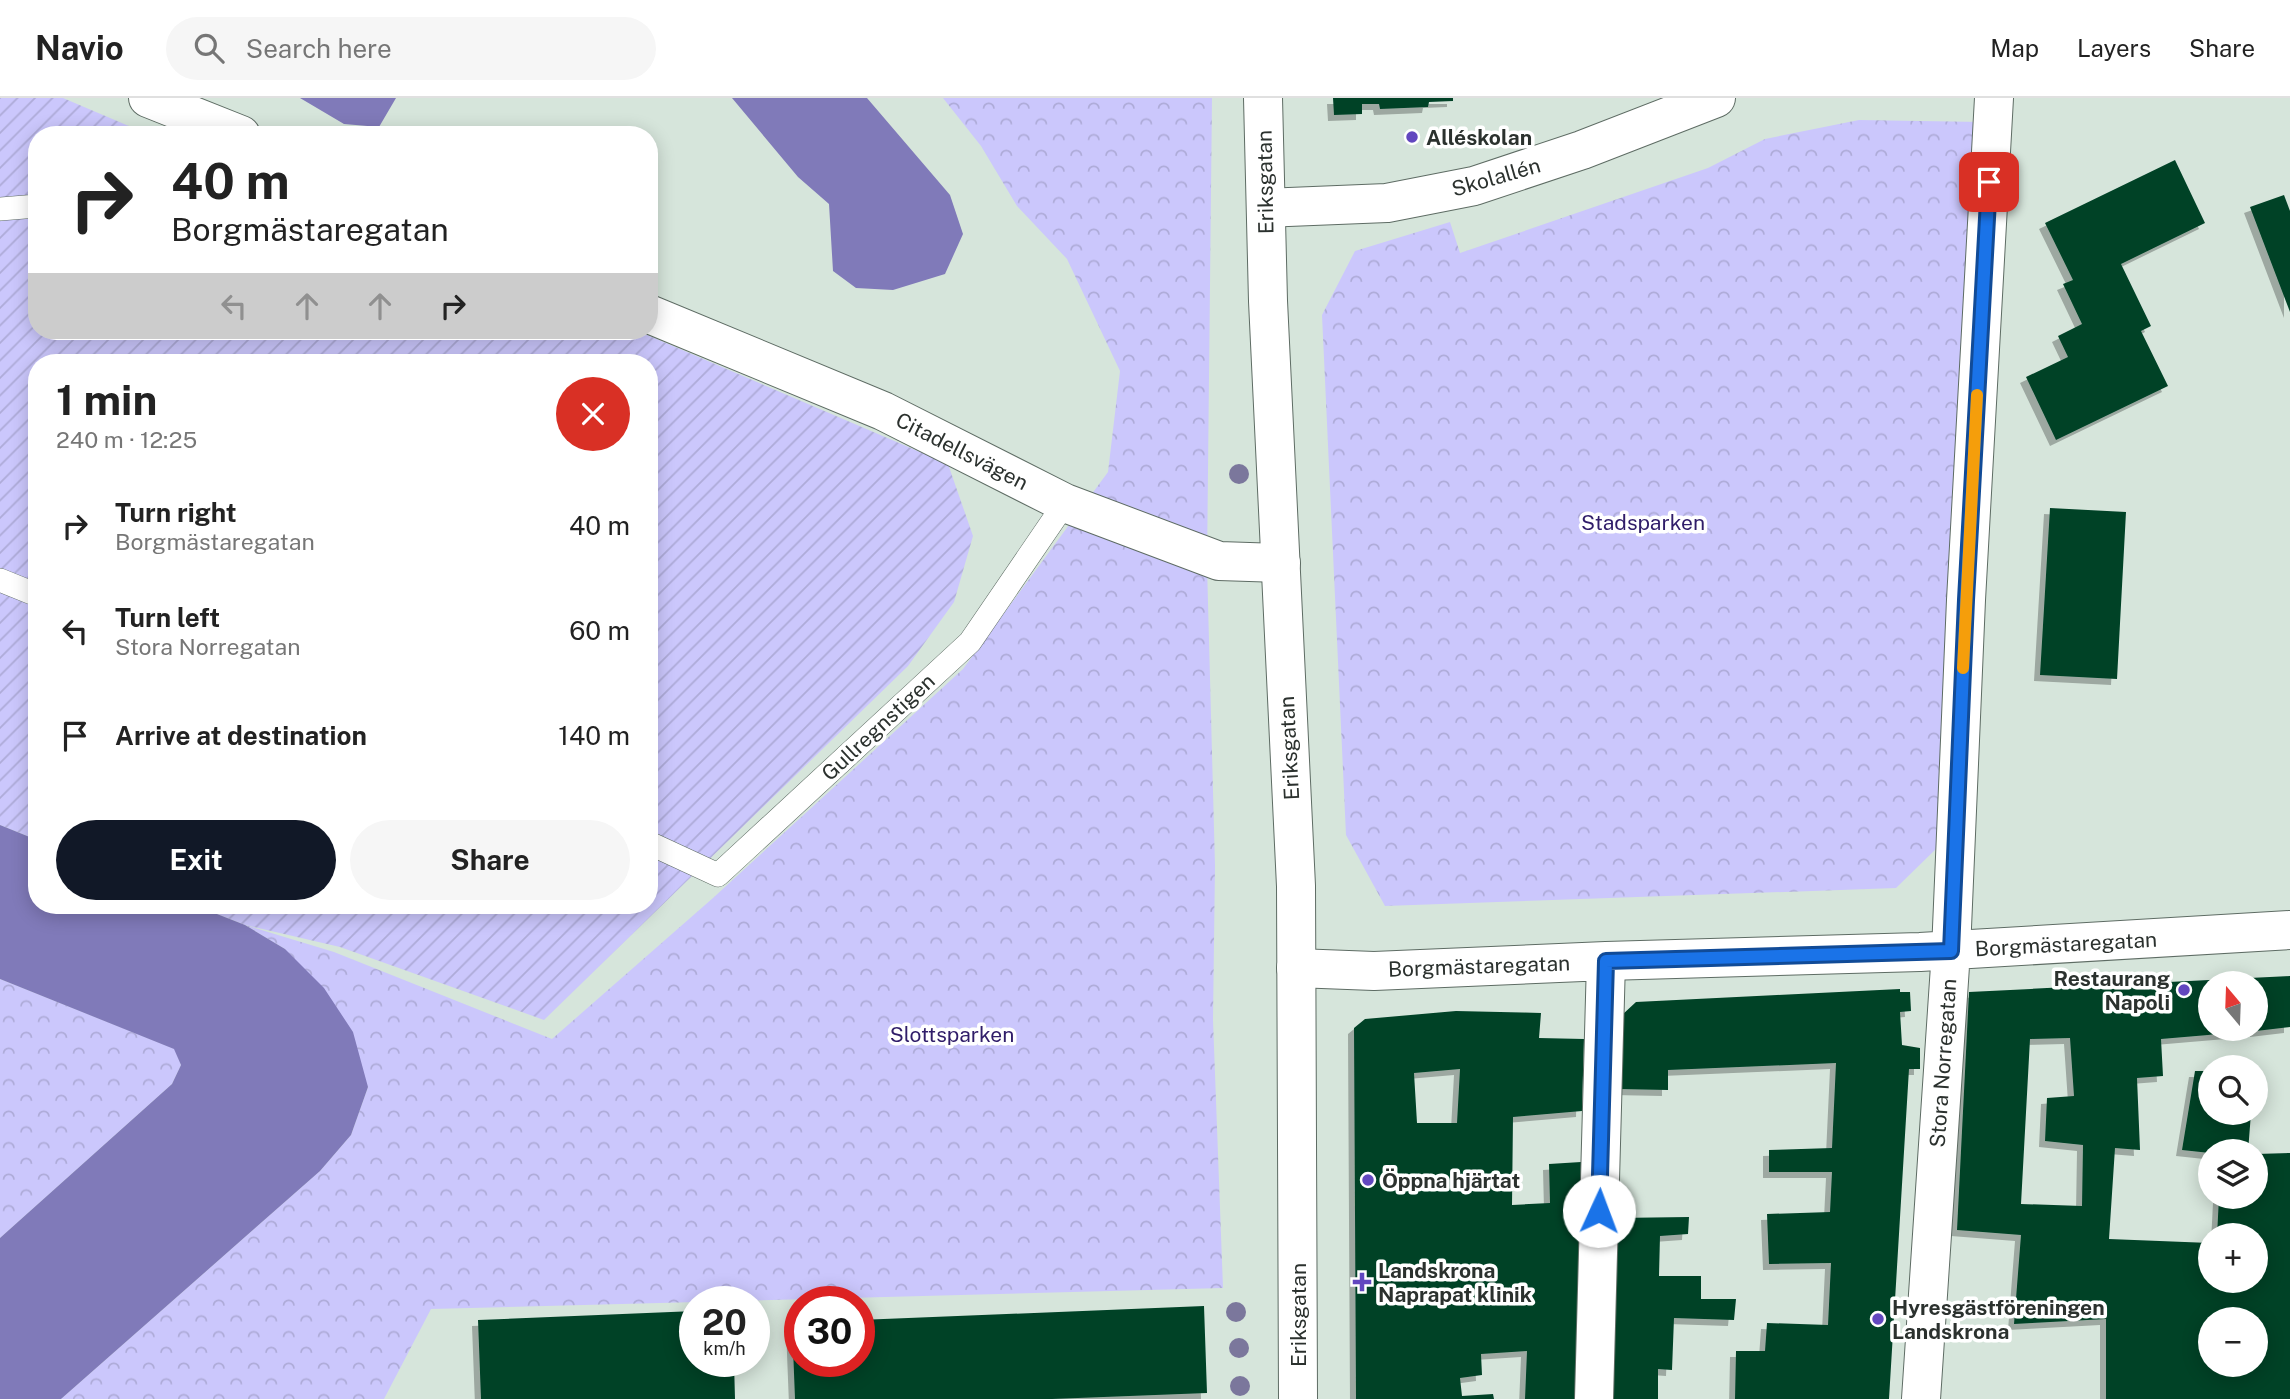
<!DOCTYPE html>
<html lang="en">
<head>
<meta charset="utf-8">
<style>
  body { margin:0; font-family:"Public Sans",sans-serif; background:#f6f6f6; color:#222; height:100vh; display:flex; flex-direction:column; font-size:26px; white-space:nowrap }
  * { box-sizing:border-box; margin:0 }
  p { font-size:23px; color:#767676 }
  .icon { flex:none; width:38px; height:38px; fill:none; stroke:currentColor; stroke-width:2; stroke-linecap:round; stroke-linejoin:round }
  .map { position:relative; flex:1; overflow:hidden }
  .side { position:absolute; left:28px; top:256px; width:630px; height:560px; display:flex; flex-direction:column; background:#fff; border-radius:28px; box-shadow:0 4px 18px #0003 }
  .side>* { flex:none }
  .banner { position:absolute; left:28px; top:28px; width:630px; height:214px; border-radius:28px; box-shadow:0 4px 18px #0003; background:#fff; color:#222; overflow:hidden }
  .needle { width:46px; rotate:341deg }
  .fabs { position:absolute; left:2198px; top:873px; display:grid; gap:14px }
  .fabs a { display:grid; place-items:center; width:70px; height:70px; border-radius:50%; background:#fff; box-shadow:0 4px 18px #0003; font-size:35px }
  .speed { position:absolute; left:679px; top:1188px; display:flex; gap:14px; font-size:35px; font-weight:700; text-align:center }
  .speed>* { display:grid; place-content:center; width:91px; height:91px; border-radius:50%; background:#fff; box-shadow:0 4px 18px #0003; line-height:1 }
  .speed small { font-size:18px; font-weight:400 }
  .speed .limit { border:10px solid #d22; background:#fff; color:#111 }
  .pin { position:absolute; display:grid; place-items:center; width:60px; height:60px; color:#fff; margin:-30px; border-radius:14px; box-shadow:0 4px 10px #0006 }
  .me { position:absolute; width:77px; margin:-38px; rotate:2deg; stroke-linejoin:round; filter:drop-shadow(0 0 5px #0008) }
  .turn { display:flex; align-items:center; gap:24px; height:147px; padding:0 28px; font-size:32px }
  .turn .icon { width:91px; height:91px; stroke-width:2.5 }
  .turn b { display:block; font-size:49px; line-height:60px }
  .lanes { display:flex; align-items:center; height:66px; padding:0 28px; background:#0003; justify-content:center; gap:35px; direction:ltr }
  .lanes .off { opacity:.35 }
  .round { display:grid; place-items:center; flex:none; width:74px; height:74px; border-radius:37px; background:#f6f6f6 }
  .summary { display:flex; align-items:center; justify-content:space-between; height:119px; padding:0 28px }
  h1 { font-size:42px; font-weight:700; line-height:52px }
  .cta { display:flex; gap:14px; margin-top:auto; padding:14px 28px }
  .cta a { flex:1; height:80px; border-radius:42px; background:#111827; color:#fff; font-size:28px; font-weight:700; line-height:80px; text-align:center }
  .cta a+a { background:#f6f6f6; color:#222 }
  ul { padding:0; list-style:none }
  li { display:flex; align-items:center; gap:21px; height:105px; padding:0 28px }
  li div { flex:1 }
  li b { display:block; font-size:26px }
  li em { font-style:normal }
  header { display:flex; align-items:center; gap:42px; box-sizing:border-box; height:98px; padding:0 35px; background:#fff; border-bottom:2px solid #e0e0e0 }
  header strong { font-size:33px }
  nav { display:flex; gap:38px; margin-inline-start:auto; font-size:24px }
  .search { width:490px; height:63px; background:#f6f6f6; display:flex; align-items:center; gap:18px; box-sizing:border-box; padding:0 24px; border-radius:38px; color:#767676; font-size:26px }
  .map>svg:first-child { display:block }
  .park { fill:url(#park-crowns) }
  .garden { fill:url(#garden-furrows) }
  .water { fill:#807ab9 }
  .building { fill:#014228; fill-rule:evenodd; filter:url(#shadow) }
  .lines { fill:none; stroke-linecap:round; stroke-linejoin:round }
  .lane-casing { stroke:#5e6c64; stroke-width:24 }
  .street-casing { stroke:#5e6c64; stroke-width:40 }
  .secondary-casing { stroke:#5e6c64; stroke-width:40 }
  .lane { stroke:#fff; stroke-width:23 }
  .street { stroke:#fff; stroke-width:38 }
  .secondary { stroke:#fff; stroke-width:38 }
  .tree { fill:#7b779c }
  .route-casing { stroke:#114b97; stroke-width:18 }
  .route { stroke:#1a73e8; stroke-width:12 }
  .slow { stroke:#f59e0b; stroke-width:12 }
  .poi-dot { fill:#6247bf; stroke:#fff; stroke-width:2.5 }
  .labels { text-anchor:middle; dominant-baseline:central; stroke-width:7; stroke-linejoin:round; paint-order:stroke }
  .poi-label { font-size:21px; font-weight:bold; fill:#2b312e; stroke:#fff; text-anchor:start }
  .street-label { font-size:21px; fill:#2b312e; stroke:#fff }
  .park-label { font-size:21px; fill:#301d69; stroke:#fff }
</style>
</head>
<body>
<header>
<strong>Navio</strong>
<div class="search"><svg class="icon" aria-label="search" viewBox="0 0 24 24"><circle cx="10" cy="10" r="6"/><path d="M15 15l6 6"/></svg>Search here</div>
<nav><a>Map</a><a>Layers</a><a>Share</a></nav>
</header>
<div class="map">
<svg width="2290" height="1301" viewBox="0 0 2290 1301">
  <defs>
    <pattern id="park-crowns" width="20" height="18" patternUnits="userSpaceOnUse" patternTransform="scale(1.75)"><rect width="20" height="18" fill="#cbc7fc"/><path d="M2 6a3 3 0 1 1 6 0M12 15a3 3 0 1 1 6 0" fill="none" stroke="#aeabd8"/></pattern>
    <pattern id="garden-furrows" width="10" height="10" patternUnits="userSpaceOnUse" patternTransform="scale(1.75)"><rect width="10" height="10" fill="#cbc7fc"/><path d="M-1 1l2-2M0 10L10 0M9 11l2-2" fill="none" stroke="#aeabd8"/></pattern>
    <filter id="shadow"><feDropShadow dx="-6" dy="6" stdDeviation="0" flood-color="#0004"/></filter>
  </defs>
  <rect width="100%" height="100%" fill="#d6e5db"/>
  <!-- park -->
  <path class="park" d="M943 0H1212L1207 467 1215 768 1213 922 1223 1190 431 1211 384 1301H61L320 1073 351 1037 368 989 285 851 245 827 334 854 552 941 713 800 963 571 1108 374 1120 273 1067 161 1017 108 981 48Z
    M1859 22 1982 24 1937 750 1896 790 1385 808 1346 737 1322 217 1355 153 1450 124 1460 155 1708 70 1765 41Z
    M0 881 175 951 181 967 172 986 0 1140Z"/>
  <!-- garden -->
  <path class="garden" d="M0 0H63L150 37H37V233H638L948 366 973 438 954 504 908 568 544 922 340 849 245 827 194 807H649V264H37V742L0 727Z"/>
  <!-- water -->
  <path class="water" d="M300 0H396L379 29 344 26Z
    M732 0H867L950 97 963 136 945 176 893 192 856 190 833 173 829 106 798 79Z
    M0 727 37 742V807H194L245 827 285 851 324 890 353 934 368 989 351 1037 320 1073 61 1301H0V1140L172 986 181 967 174 951 0 881Z"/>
  <!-- building -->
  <path class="building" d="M1333 0H1453V3L1429 4 1428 9 1380 11 1379 6H1362V16L1334 17Z
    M2175 62 2205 125 2121 166 2151 228 2141 233 2168 288 2056 342 2026 279 2068 259 2058 238 2082 226 2063 186 2073 182 2045 125Z
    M2284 97 2290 113V214L2250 109Z
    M2050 410 2126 414 2117 581 2040 577Z
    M2290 878V929L2256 933V886H2210V931H2254L2255 933 2161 941 2163 978 2137 980 2140 1052 2115 1050 2109 1141 2210 1145V1183H2256V1138H2217L2219 1099H2256V1056L2290 1055V1301H2106V1221L2014 1226 2021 1137 1957 1132 1969 894ZM2070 940 2074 998 2047 1000 2045 1043 2083 1047 2082 1108 2021 1106 2030 941ZM2210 1222H2256V1267H2210Z
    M1900 891V894H1910L1911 913 1900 914 1902 947 1920 950V971H1909L1889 1301H1735L1736 1253H1765L1767 1225 1828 1227 1831 1165 1769 1166 1767 1116 1830 1114 1832 1074H1769V1052L1832 1050 1836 965 1668 972V992L1619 991 1622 917 1636 904Z
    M1456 913 1541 915 1539 940 1584 941 1582 1013 1513 1019 1512 1107 1550 1105 1549 1066 1581 1064 1577 1301H1525L1527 1253 1481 1256 1482 1277 1460 1280 1462 1298 1493 1296 1494 1301H1356L1354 930 1365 921ZM1460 971 1457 1025H1417L1414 975Z
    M2195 973H2210V1015H2251L2248 1054 2210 1055 2182 1052Z
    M1689 1119 1688 1136 1660 1138 1659 1178H1701V1201H1736L1734 1222 1674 1220 1672 1272 1658 1271V1301H1612L1616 1120Z
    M1204 1208 1207 1295 1052 1301H795L792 1224H800V1264H859V1222Z
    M695 1213V1264H734L735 1301H481L478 1222Z"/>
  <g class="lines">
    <!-- lane casing -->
    <g class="lane-casing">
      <path id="lane" d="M0 111 37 108
        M0 482 37 497
        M649 745 718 777 970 544 1065 405"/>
    </g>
    <!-- street casing -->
    <g class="street-casing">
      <path id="street" d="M148 0 241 37
        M1266 110 1387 105 1474 88 1582 52 1716 0
        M649 216 883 313 1065 405 1219 463 1281 465
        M1296 870 1374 873 1606 863 1920 854 2290 832
        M1594 1301 1606 863
        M1921 1301 1951 853 1966 502 1994 0"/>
    </g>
    <!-- secondary casing -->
    <g class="secondary-casing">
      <path id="secondary" d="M1263 0 1268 203 1296 788 1298 1301"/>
    </g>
    <!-- lane -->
    <use href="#lane" class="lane"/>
    <!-- street -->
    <use href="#street" class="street"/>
    <!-- secondary -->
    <use href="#secondary" class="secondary"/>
  </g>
  <!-- trees -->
  <g class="tree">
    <circle cx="1239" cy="376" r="10"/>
    <circle cx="1236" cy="1214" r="10"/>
    <circle cx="1239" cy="1250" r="10"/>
    <circle cx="1240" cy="1288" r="10"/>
  </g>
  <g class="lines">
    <!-- route casing -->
    <g class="route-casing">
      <path id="route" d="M1599 1113 1606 863 1951 853 1966 502 1989 84"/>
    </g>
    <!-- route -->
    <use href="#route" class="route"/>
    <!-- slow -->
    <path class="slow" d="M1963 570 1977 297"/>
  </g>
  <!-- markers -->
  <g class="poi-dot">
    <circle cx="1412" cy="39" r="7"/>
    <circle cx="2184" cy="892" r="7"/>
    <circle cx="1368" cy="1082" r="7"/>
    <path d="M1358.5 1173.5h7v7h7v7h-7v7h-7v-7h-7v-7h7z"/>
    <circle cx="1878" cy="1221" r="7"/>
  </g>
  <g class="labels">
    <!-- poi labels -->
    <g class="poi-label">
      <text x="1426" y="39">Alléskolan</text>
      <text x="2170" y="880" text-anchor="end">Restaurang<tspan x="2170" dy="24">Napoli</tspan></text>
      <text x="1382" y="1082">Öppna hjärtat</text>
      <text x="1378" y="1172">Landskrona<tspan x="1378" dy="24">Naprapat klinik</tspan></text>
      <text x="1892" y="1209">Hyresgästföreningen<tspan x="1892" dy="24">Landskrona</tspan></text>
    </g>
    <!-- street labels -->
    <g class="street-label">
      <text transform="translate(1496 79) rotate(-16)">Skolallén</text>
      <text transform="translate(1265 84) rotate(-91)">Eriksgatan</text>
      <text transform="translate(962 353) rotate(27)">Citadellsvägen</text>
      <text transform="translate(878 629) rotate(-43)">Gullregnstigen</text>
      <text transform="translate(1289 650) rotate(-93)">Eriksgatan</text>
      <text transform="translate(2066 846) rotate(-3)">Borgmästaregatan</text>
      <text transform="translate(1479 868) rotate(-2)">Borgmästaregatan</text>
      <text transform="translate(1943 965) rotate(-86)">Stora Norregatan</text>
      <text transform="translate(1298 1217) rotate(-90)">Eriksgatan</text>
    </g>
    <!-- park labels -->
    <g class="park-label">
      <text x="1643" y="424">Stadsparken</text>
      <text x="952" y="936">Slottsparken</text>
    </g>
  </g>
</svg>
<div class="fabs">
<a><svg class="needle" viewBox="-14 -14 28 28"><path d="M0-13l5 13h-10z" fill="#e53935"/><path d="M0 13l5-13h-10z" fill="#767676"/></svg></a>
<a><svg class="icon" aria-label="search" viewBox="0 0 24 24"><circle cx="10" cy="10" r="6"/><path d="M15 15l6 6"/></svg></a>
<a><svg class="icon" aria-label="layers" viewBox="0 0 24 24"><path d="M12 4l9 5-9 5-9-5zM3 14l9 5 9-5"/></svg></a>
<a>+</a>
<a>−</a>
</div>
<div class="speed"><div>20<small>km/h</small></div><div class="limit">30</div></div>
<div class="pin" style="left:1989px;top:84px;background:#d93025"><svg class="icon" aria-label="arrive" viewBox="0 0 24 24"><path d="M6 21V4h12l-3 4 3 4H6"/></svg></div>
<svg class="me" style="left:1599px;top:1113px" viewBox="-20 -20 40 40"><circle r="19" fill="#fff"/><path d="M0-13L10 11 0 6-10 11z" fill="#1a73e8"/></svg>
<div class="banner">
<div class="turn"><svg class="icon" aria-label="right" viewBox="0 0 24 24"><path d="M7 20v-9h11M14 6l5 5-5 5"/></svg><div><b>40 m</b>Borgmästaregatan</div></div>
<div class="lanes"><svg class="icon off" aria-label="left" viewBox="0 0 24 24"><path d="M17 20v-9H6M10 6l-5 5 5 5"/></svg><svg class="icon off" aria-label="ahead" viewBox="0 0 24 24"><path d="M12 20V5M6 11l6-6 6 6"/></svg><svg class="icon off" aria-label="ahead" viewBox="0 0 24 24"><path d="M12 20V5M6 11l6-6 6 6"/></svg><svg class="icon" aria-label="right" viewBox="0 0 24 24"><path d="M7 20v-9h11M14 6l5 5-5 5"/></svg></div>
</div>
<section class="side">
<div class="summary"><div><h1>1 min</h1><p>240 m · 12:25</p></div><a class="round" style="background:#d93025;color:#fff"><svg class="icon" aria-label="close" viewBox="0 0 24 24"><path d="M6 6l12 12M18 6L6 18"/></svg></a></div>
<ul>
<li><svg class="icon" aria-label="right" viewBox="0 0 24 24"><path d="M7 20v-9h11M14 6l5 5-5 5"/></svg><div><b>Turn right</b><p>Borgmästaregatan</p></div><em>40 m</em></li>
<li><svg class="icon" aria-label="left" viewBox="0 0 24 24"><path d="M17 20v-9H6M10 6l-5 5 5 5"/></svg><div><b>Turn left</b><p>Stora Norregatan</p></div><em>60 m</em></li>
<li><svg class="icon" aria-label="arrive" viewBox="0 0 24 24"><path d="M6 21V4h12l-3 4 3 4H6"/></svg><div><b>Arrive at destination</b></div><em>140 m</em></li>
</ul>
<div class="cta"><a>Exit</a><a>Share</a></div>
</section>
</div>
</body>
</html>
